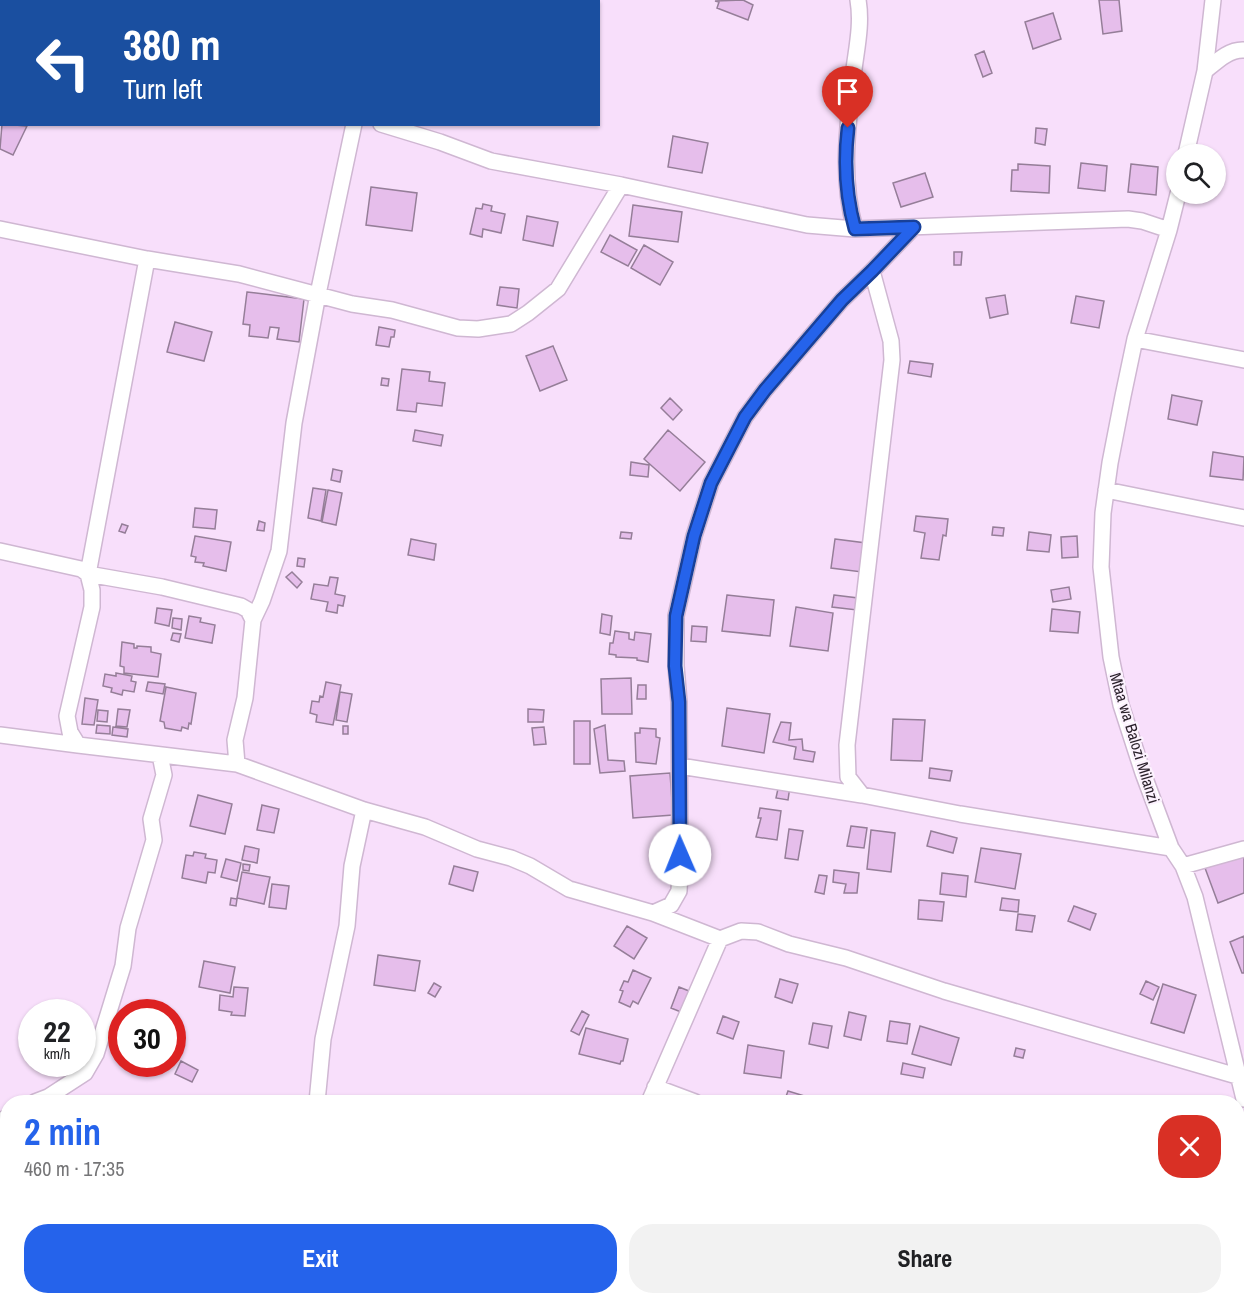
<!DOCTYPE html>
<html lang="en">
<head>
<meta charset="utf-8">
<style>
  body { margin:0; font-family:"Archivo Narrow",sans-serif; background:#f2f2f2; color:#202124; height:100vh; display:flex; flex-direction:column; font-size:22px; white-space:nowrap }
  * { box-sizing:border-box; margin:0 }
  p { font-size:20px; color:#757577 }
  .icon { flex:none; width:33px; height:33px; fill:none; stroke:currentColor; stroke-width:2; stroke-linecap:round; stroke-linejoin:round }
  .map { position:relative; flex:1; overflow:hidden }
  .panel { position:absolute; left:0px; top:1095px; width:1245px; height:210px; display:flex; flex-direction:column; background:#fff; border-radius:24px 24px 0 0; box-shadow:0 2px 4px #0004 }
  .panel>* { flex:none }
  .banner { position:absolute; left:0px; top:0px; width:600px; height:126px; box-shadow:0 2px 4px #0004; background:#1a4fa0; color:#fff; overflow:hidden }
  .controls { position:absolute; left:1166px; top:144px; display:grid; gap:12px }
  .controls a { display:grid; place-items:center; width:60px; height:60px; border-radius:50%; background:#fff; box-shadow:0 2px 4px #0004; font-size:30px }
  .speed { position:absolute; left:18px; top:999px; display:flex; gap:12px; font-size:30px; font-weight:700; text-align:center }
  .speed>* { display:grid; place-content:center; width:78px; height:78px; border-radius:50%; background:#fff; box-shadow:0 2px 4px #0004; line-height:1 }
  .speed small { font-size:15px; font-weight:400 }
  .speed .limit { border:9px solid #d22; background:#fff; color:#111 }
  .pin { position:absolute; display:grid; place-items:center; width:51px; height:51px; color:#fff; margin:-62px -26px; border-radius:50% 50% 50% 0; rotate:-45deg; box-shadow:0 0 6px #0007 }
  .pin .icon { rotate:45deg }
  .me { position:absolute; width:66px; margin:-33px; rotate:359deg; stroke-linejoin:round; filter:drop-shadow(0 0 4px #0008) }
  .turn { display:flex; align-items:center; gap:21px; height:126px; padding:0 24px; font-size:27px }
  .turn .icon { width:78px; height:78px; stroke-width:2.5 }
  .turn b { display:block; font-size:42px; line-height:51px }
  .round { display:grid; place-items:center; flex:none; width:63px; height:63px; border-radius:24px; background:#f2f2f2 }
  .headline { display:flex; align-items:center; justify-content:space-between; height:102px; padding:0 24px }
  h1 { font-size:36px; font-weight:700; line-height:45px; color:#2563eb }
  .button { display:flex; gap:12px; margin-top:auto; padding:12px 24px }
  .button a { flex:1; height:69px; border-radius:24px; background:#2563eb; color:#fff; font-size:24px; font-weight:700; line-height:69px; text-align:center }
  .button a+a { background:#f2f2f2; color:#202124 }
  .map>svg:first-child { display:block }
  .building { fill:#e6beeb; stroke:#957e98; stroke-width:1.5 }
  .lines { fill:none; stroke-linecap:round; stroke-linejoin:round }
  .minor-casing { stroke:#cfb7d2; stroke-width:18 }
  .minor { stroke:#fff; stroke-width:15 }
  .route-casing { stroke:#184099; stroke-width:15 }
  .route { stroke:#2563eb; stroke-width:10 }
  .labels { text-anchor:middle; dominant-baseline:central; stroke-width:4.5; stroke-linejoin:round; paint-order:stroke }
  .street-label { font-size:16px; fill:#281f29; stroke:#fcf2fe }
</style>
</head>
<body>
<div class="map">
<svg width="1244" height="1305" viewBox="0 0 1244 1305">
  <rect width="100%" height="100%" fill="#f8dffb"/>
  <!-- building -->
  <path class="building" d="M743 0 753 5 748 20 717 8 719 2 715 1Z
    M1099 0H1119L1122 31 1103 34Z
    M1053 13 1061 39 1033 49 1025 22Z
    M984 51 992 73 983 77 975 55Z
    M2 124 27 126 13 155 0 149Z
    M1036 128 1047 129 1045 145 1035 143Z
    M673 136 708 143 702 173 668 167Z
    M1081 163 1107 166 1105 191 1078 188Z
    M1018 164 1050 166 1049 193 1011 191 1012 170H1018Z
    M1131 164 1158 167 1156 195 1128 192Z
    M925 173 933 197 901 207 893 183Z
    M371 187 417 193 412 231 366 225Z
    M483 204 492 206 491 211 505 214 501 233 483 229 482 237 470 234 476 208 482 209Z
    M633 205 682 212 678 242 629 236Z
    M527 216 558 222 553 246 523 240Z
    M610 235 637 250 628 266 601 252Z
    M644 245 673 262 660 285 631 268Z
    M954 252H962L961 265H954Z
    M500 287 519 289 517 308 497 305Z
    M247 292 304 299 299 342 277 339 279 328 270 327 268 338 249 336 250 325 243 324Z
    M1005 295 1008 314 990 318 986 298Z
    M1076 296 1104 301 1099 328 1071 323Z
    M175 322 212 332 204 361 167 352Z
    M379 327 395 330 394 337H391L389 347 376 345Z
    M553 346 567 380 540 391 526 356Z
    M910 361 933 364 931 377 908 373Z
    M402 369 430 372 429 381 445 383 442 406 417 403 416 412 397 410Z
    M382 378 389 379 388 386 381 385Z
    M1172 395 1202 401 1197 425 1168 419Z
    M670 398 682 410 673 420 661 408Z
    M415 430 443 435 441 446 413 441Z
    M668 430 705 462 680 491 644 459Z
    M1213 452 1244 457 1243 480 1210 476Z
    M631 462 649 465 648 477 630 475Z
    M333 469 342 471 340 482 331 480Z
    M313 488 326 490 321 521 308 518Z
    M328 490 342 493 336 525 322 522Z
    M195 508 217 510 215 529 193 527Z
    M916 516 948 519 946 536 943 535 939 560 921 558 925 533 914 531Z
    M259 521 265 523 264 531 257 530Z
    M122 524 128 526 125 533 119 531Z
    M993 527 1004 528 1003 536 992 535Z
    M621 532 632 533 631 539 620 538Z
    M1029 532 1051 535 1049 552 1027 550Z
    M195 536 231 542 226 571 203 566 204 563 195 562 196 557 191 556Z
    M1077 536 1078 557 1062 558 1061 537Z
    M411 539 436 544 434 560 408 555Z
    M835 539 866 543 862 572 831 568Z
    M298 558 305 559 304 567 297 566Z
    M292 572 302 582 297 588 286 577Z
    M330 577 338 578 335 594 345 596 343 606 338 605 337 613 326 611 328 602 311 599 314 584 328 586Z
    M1069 587 1071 599 1053 602 1051 590Z
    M727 595 774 600 770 636 722 631Z
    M834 595 858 598 857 610 832 607Z
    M796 607 833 613 828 651 790 646Z
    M157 608 172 610 169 626 155 623Z
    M1052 609 1080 612 1078 633 1050 631Z
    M602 614 612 616 610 635 600 633Z
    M189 616 201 618 200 622 215 625 212 643 185 638Z
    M173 618 182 619 181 630 172 628Z
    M692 626 707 627 706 642 691 641Z
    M615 631 629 633V639L634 640 635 632 651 634 648 662 637 660V658L616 657V655L609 654 610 643H613Z
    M173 633 181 634 179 642 171 640Z
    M122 642 134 644V648H137V646L151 647V652L161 654 158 677 124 673V667L120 666Z
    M116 673 132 676 131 681 136 682 134 692 123 690 122 695 111 692 112 688 103 686 105 674 116 676Z
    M631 678 632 714H602L601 679Z
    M148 682 165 684 163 694 146 691Z
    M326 682 341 685 333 725 316 722 317 715 310 713 312 701 319 702 320 696 323 697Z
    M638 685H646V699H637Z
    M166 687 196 693 191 724 189 723 188 729 182 727 181 731 165 728 164 722 160 721Z
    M340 692 352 694 347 722 336 720Z
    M85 698 98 700 94 725 82 724Z
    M727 708 770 714 764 753 722 746Z
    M118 709 130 710 127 727 116 726Z
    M528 709 544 710 543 722H528Z
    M98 710 108 711 107 722 97 721Z
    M893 719 925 720 922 761 891 760Z
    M574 721H590V764H574Z
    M781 722 791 723 789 740 802 739 803 750 815 752 813 762 794 759 796 747 773 742Z
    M97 725 110 726V734L96 733Z
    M605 725 608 760 624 761 625 771 600 773 594 729Z
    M343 726H348V734H343Z
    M113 727 128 729 127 737 112 735Z
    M544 727 546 744 534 745 532 728Z
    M640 728 656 729V737L660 738 656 764 636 762 635 733H640Z
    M930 768 952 771 950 781 929 778Z
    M670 773 673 815 633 818 630 776Z
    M779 784 790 786 788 800 776 798Z
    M198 795 232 804 225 834 190 826Z
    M262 805 279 809 274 833 257 830Z
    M760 808 781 811 777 840 756 837 761 818H758Z
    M851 826 867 828 864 848 847 846Z
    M789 829 803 831 798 860 785 858Z
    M871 830 895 833 891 872 867 869Z
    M931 831 957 838 953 853 927 846Z
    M245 846 259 849 257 863 242 860Z
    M981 848 1021 854 1015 889 975 882Z
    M194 852 206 854 205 858 217 860 215 873 208 872 206 883 182 878 186 855 193 856Z
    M1244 854V893L1218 903 1205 868Z
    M226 859 241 863 237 881 221 877Z
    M243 864 250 865 249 871 243 870Z
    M454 866 478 872 473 891 449 884Z
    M834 870 859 873 857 893H844L846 884 833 882Z
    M242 872 270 877 264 904 237 898Z
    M942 873 968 876 966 897 940 894Z
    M819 875 827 876 824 894 815 892Z
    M272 884 289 886 286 909 269 907Z
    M231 898 237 899 236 906 230 905Z
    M1002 898 1019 900 1018 912 1000 910Z
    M919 900 944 902 942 921 918 919Z
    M1074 906 1096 914 1090 930 1068 921Z
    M1018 914 1035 916 1032 932 1016 930Z
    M627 926 647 938 634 959 614 946Z
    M1244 936V973H1242L1230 942Z
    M378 955 420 961 415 991 374 985Z
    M204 961 235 967 230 993 199 987Z
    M633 970 651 978 638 1004 633 1001 630 1007 619 1002 623 991 620 990 624 981 628 982Z
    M780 979 798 984 792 1003 775 997Z
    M1146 981 1159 987 1153 1000 1140 994Z
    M434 983 441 987 435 997 428 993Z
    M1163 984 1196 995 1184 1033 1151 1023Z
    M234 987 248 988 245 1016 231 1015 232 1012 219 1010 220 995 233 997Z
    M679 987 689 991 681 1012 671 1008Z
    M582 1011 589 1015 579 1035 571 1031Z
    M849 1012 866 1016 861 1040 844 1036Z
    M723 1016 739 1022 733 1039 717 1033Z
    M890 1021 910 1024 907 1044 887 1041Z
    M813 1023 832 1026 828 1048 809 1044Z
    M920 1026 959 1038 951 1065 912 1054Z
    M586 1028 628 1039 623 1061H621L620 1064 579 1054Z
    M748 1045 784 1051 781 1078 744 1073Z
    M1016 1048 1025 1050 1023 1058 1014 1056Z
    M181 1061 198 1070 192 1082 175 1074Z
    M903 1063 925 1068 923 1078 901 1074Z
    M49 1064H60L62 1069 52 1073Z
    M788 1091 811 1098 810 1102H784Z
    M945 1096 965 1102H943Z
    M860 1097 886 1100V1102H859Z
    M8 1126V1137L0 1141V1129Z
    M0 1146 6 1158 8 1157V1178L0 1182Z
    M128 1298H156V1304L127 1305Z
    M1012 1298H1023L1022 1304 1011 1302Z"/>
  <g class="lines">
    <!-- minor casing -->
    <g class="minor-casing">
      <path id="minor" d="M0 41 2 42
        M1205 71C1216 62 1229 49 1244 50
        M381 124 440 142 491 161 621 185 807 225 855 229 1128 219 1142 221 1169 230
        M1186 154 1205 71 1213 0
        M1178 194 1169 230 1135 339 1123 396 1110 463 1103 513 1101 567 1111 657 1121 705 1143 773 1171 848 1183 866 1195 897 1244 1099
        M0 229 147 259 239 274 352 304 392 310 458 328 478 329 511 324 528 313 558 289 621 185
        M855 229C840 176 848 122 854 69 857 46 862 23 858 0
        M147 259 88 574 162 587 241 606 248 610 253 620
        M1135 339 1244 360
        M1106 490 1244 518
        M0 551 81 569 88 574 92 590V607L67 716 70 732 78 745 237 764 364 810 425 827 477 849 511 858 530 866 569 889 653 913 671 905 679 891 680 869 679 702 676 666V616L694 536 711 483 745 417 765 390 842 300 872 271 914 227
        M0 735 78 745
        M237 764 235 740 245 698 253 620 262 601 279 551 294 423 318 294 354 124
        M680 766 862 795 960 814 1171 848
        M862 795 848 777 847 745 892 360 891 341 872 271
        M1183 866 1244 849
        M653 913 720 939
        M655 1087 695 1102
        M35 1102 48 1097 85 1073 96 1054 123 966 128 928 154 840 151 819 164 775 160 755
        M317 1102 323 1039 347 926 352 866 364 810
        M649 1102 720 939 741 931 758 932 789 944 846 958 944 991 1244 1078
        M0 1121 8 1117
        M0 1291 8 1287
        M1238 1295 1244 1297
        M65 1298 66 1305
        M307 1298 311 1305
        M564 1305 567 1298
        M893 1305 895 1298
        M1155 1305 1157 1298"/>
    </g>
    <!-- minor -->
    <use href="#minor" class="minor"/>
  </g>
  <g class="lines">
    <!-- route casing -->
    <g class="route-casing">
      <path id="route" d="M680 855 679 702 675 666 676 616 694 536 711 483 745 417 765 390 842 300 872 271 914 227 855 229C846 197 844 162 848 128"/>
    </g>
    <!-- route -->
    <use href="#route" class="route"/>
  </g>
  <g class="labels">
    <!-- street labels -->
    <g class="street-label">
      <text transform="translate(1135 738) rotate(73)">Mtaa wa Balozi Milanzi</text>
    </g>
  </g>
</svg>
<div class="controls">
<a><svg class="icon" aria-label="search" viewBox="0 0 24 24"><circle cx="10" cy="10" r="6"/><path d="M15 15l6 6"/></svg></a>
</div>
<div class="speed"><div>22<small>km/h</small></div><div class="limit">30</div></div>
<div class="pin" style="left:848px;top:128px;background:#d93025"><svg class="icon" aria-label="arrive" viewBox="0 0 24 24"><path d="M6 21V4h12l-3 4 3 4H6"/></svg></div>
<svg class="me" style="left:680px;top:855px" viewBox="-20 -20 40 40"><circle r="19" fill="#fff"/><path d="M0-13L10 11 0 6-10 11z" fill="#2563eb"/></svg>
<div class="banner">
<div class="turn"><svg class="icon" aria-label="left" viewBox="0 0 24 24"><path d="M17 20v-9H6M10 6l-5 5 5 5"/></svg><div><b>380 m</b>Turn left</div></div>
</div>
<section class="panel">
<div class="headline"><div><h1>2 min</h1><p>460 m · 17:35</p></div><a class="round" style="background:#d93025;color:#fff"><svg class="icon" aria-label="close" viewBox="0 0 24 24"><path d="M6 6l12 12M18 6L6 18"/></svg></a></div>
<div class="button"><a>Exit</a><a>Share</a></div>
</section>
</div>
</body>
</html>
